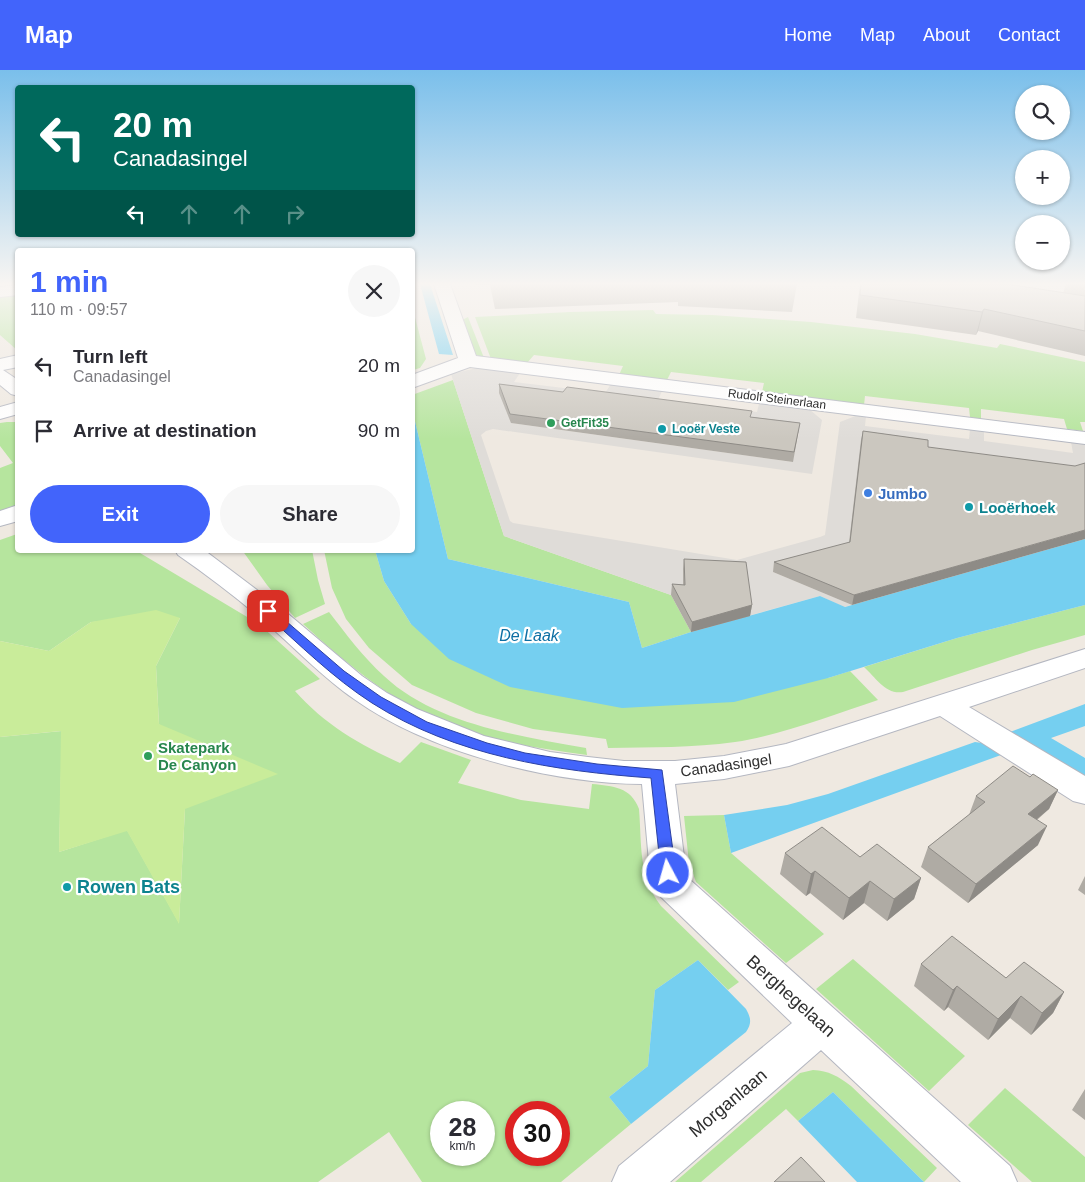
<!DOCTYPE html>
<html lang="en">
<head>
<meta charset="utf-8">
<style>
  body { margin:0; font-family:Arial,sans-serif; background:#f7f7f7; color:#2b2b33; height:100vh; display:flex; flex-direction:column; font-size:19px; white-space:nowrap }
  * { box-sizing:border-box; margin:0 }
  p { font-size:16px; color:#7c7c81 }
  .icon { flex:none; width:28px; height:28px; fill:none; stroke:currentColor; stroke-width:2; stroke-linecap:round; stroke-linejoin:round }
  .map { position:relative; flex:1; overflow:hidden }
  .side { position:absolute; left:15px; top:178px; width:400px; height:305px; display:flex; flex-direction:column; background:#fff; border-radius:5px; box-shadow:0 1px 4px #0004 }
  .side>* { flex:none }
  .top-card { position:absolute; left:15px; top:15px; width:400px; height:152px; border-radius:5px; box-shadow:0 1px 4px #0004; background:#00695c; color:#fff; overflow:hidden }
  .fabs { position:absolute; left:1015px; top:15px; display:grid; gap:10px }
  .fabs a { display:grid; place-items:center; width:55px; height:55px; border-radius:50%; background:#fff; box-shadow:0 1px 4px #0004; font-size:25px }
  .speed { position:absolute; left:430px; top:1031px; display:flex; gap:10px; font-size:25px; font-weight:700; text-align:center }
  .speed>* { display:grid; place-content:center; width:65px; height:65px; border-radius:50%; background:#fff; box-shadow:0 1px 4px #0004; line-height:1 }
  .speed small { font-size:12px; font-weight:400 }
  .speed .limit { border:8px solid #d22; background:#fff; color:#111 }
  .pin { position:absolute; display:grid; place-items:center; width:42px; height:42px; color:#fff; margin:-21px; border-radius:10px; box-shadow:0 2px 8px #0006 }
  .me { position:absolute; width:55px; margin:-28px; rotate:354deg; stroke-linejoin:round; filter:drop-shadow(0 0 4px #0008) }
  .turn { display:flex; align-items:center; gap:18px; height:105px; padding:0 15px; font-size:22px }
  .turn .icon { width:65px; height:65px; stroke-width:2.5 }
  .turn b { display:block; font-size:35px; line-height:42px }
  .lanes { display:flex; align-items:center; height:48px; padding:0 15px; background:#0003; justify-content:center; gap:25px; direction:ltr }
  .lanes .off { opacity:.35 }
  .round { display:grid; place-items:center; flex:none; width:52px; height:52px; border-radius:26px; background:#f7f7f7 }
  .overview { display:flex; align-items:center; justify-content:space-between; height:85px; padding:0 15px }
  h1 { font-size:30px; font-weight:700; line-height:38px; color:#4264fb }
  .action { display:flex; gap:10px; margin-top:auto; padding:10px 15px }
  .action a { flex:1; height:58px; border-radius:30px; background:#4264fb; color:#fff; font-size:20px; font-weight:700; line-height:58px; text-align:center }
  .action a+a { background:#f7f7f7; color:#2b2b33 }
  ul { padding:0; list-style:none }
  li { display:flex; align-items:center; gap:15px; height:65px; padding:0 15px }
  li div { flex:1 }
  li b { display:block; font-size:19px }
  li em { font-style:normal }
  header { display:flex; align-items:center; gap:30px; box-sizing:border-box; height:70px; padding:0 25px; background:#4264fb; color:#fff }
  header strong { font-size:24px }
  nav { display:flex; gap:28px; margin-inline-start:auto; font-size:18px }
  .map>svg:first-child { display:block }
  .green { fill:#b6e59e; fill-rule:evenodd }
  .pitch { fill:#c9ec9a }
  .plaza { fill:#dfdcd8; fill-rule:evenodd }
  .water { fill:#75cff0 }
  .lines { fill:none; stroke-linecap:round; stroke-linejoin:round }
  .minor-casing { stroke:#b4b7c1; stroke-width:2 }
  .minor { fill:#fff; fill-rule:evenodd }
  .wall { fill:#afaba4 }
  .shaded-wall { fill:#8e8b86 }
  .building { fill:#cbc7bf; stroke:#8e8b86 }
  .route { fill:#4264fb; stroke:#2b41a3 }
  .leisure-dot { fill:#2e9e5b; stroke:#fff; stroke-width:2 }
  .culture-dot { fill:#0f9aa8; stroke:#fff; stroke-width:2 }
  .shop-dot { fill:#3f7fe0; stroke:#fff; stroke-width:2 }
  .labels { text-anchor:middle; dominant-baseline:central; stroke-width:4.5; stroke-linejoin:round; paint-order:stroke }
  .far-street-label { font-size:12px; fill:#2e2e2e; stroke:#fff }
  .far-leisure-label { font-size:12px; font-weight:bold; fill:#27864d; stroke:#fff; text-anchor:start }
  .far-culture-label { font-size:12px; font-weight:bold; fill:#0d838f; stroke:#fff; text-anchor:start }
  .shop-label { font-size:15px; font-weight:bold; fill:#366cbe; stroke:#fff; text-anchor:start }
  .culture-label { font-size:15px; font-weight:bold; fill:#0d838f; stroke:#fff; text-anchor:start }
  .leisure-label { font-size:15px; font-weight:bold; fill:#27864d; stroke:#fff; text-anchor:start }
  .street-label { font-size:15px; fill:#2e2e2e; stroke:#fff }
  .water-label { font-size:16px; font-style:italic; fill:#0d6fa3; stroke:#fff }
  .near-culture-label { font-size:18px; font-weight:bold; fill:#0d838f; stroke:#fff; text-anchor:start }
  .near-street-label { font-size:18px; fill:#2e2e2e; stroke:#fff }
</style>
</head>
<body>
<header>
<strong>Map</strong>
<nav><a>Home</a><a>Map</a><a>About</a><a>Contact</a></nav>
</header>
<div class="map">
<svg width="1085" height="1112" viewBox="0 0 1085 1112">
  <rect width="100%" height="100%" fill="#efe9e1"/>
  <!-- green -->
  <path class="green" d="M17 223V280L0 265V225Z
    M412 236 426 289 420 298 413 300Z
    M653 240 656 244 712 245 811 252 915 264 997 278 1000 274 1085 292V352H1080L1083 361 1067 359 1064 349 981 339V349L970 347 969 338 865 326 864 335 762 322 764 313 671 302 667 310 619 305 623 296 534 285 527 293 491 289 475 247 570 242Z
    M468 247 484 288 474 284 462 250Z
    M453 310 504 466 671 525 691 562 642 578 629 532 448 489 413 343 412 325Z
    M7 352H17V437L0 444V398L13 393 0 376V353Z
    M17 464 18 480H135L259 554 320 609 295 621C324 654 360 675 400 693L421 672 471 690 458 713 521 730 589 739 592 714C613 716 631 717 639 739 642 776 638 805 661 836L739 912 728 920 698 890 655 920 648 996 609 1027 631 1054 561 1112H422L389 1062 318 1112H0V667L62 661 59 782 127 760 179 853 185 739 159 654 156 596 180 548 91 552 49 581 0 571V470ZM441 1042H484V1085H441ZM516 1042H559V1085H516Z
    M242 480H312L318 510 325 534 295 548 267 515Z
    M324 480H375L384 511 411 554 828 608 850 601 878 630C833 645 781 665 735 672 693 678 650 677 608 678L606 669 533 659 476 643 412 615 369 578 346 549 332 518Z
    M1085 535V565L1032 580 903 622C886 625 876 608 864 597L957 568Z
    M329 542C346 564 363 587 384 606 435 654 519 666 586 678L587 685C543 679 498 673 456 658 397 636 349 596 303 554Z
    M724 745 731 783 824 864 786 893 696 812 689 793 684 746Z
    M853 889 965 986 929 1021 816 919Z
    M813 1000C829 1001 838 1006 851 1016L937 1098 924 1112 833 1022 798 1051 786 1039 701 1112H675L800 1003Z
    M1005 1018 1085 1087V1112H1032L968 1055Z"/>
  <!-- pitch -->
  <path class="pitch" d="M156 540 180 548 156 596 159 654 278 704 185 739 179 854 127 761 59 782 61 661 0 667V571L49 581 91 552Z"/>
  <!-- plaza -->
  <path class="plaza" d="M481 297 520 303 514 312 605 323 611 314 662 321 658 330 757 342 759 334 762 333 809 339 822 350 812 404 493 359 486 361 481 365 510 451 513 453 737 490 820 467 825 465 840 352 858 345 866 346 865 356 969 369 970 359H980L984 362V371L1073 383 1071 372 1085 373V402L848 482 773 502 852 535 844 537 820 526 748 546 683 499 684 525H671L504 466 451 304ZM511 353 799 363 792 392Z"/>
  <!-- water -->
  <path class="water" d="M420 214H430L453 285 439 284Z
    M413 343 448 489 629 532 642 578 691 562 820 526 845 537 1085 469V535L957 568 828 608 734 632 622 638 510 617 449 589 411 554 384 511 375 480H412Z
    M1085 634V656L1051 668 1085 688V709L1010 662Z
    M975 672 982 673 1001 685 731 783 724 745 787 735 828 724Z
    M698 890 746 939C751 948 752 953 746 962L631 1054 609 1027 648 996 655 920Z
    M833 1022 924 1112H857L798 1051Z"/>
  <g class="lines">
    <!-- minor casing -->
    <g class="minor-casing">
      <path id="minor" d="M434 214H450L476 286 1085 362V374L470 297 412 318V305L458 288Z
        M18 215V225L0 227V217Z
        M18 285V297L3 300 18 310V326L11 324 0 315V289Z
        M18 332V344L0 349V337Z
        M18 435V451L0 456V441Z
        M175 480H204L281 538 362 606 387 623 417 639 484 666 550 682 588 687 624 691H675L724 686 786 674 1085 579V598L969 637 1085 706V734L1073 731 940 646 789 696 724 709 675 714 686 803 688 808 1010 1096 1017 1112H961L821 980 670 1112H612L619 1096 792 953 661 827 650 803 642 714C550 713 430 683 354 629 325 609 300 583 274 560 244 533 211 508 178 485Z"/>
    </g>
    <!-- minor -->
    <use href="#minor" class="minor"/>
  </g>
  <!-- wall -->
  <path class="wall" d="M474 214H797L792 242 678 236V232L495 239 490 215H475Z
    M860 214H1007L1063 223 1066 214H1085V286L978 261 976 265 856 248Z
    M499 314 751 347 800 353 793 392 511 353 499 323Z
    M863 361 928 370 852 535 773 502 774 492 849 473 861 370Z
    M684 489 752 535 750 546 691 562 671 525 672 514 683 515V499Z
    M1030 707 1058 720 1049 739 1037 750 1038 775 968 833 921 797 928 777 969 745 976 726Z
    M785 783 860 787 921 808 914 829 887 851 864 833 843 850 810 823 806 826 780 804Z
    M1085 806V825L1078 820Z
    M921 894 1006 908 1064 922 1053 943 1031 965 1010 948 988 970 948 937 944 941 914 916Z
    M1085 1019V1050L1072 1040Z"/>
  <!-- shaded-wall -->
  <path class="shaded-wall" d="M984 239 978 261 976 265 982 242Z
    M1085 460V469L852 535 854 525Z
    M752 535 750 546 691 562 692 552Z
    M1058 720 1049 739 1020 763 1028 744Z
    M1047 756 1038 775 968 833 976 814Z
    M815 801 810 823 806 826 811 804Z
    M921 808 914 829 887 851 894 829Z
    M870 811 864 833 843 850 849 828Z
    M957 916 948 937 944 941 953 920Z
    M1064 922 1053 943 1031 965 1042 943Z
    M1021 926 1010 948 988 970 998 949Z"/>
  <!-- building -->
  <path class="building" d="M758 214H796V216Z
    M861 214H1007L1085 226V261L984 239 982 242 860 225Z
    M499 314 563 322 567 317 752 341 750 347 800 353 794 382 510 344Z
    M863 361 928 370V377L1075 396 1085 393V460L854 525 774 492 850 472Z
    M684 489 746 492 752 535 692 552 672 514 685 515Z
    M1013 696 1030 707 1033 704 1058 720 1028 744 1047 756 976 814 928 777 985 732 976 726Z
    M822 757 860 787 877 774 921 808 894 829 870 811 849 828 815 801 811 804 785 783Z
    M952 866 1006 908 1024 892 1064 922 1042 943 1021 926 998 949 957 916 953 920 921 894Z
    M801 1087 825 1112H774Z"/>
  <!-- sky -->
  <linearGradient id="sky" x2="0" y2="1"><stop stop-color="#7abfeb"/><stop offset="0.58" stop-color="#f8f5f2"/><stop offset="1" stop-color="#f8f5f2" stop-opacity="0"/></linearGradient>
  <rect width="1085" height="369" fill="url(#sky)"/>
  <!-- route -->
  <path class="route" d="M268 538 272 539 344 601 381 627 427 652 487 673 525 683 597 694 662 700 676 803 673 807 668 809 663 807 661 803 651 708C555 701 455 686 372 633 333 608 299 574 264 543L262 541Z"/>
  <!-- markers -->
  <g class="leisure-dot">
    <circle cx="551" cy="353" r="5"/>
    <circle cx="148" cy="686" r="5"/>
  </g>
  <g class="culture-dot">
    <circle cx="662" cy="359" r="5"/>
    <circle cx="969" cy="437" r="5"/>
    <circle cx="67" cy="817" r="5"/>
  </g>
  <circle class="shop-dot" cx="868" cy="423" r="5"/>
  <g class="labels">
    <!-- far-street labels -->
    <g class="far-street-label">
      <text transform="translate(777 329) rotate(7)">Rudolf Steinerlaan</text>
    </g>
    <!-- far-leisure labels -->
    <g class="far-leisure-label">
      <text x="561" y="353">GetFit35</text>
    </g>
    <!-- far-culture labels -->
    <g class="far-culture-label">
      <text x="672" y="359">Looër Veste</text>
    </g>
    <!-- shop labels -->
    <g class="shop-label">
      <text x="878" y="423">Jumbo</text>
    </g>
    <!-- culture labels -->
    <g class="culture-label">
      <text x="979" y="437">Looërhoek</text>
    </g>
    <!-- leisure labels -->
    <g class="leisure-label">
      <text x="158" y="677">Skatepark<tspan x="158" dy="17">De Canyon</tspan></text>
    </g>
    <!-- street labels -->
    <g class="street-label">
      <text transform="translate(726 695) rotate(-8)">Canadasingel</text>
    </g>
    <!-- water labels -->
    <g class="water-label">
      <text x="529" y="565">De Laak</text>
    </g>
    <!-- near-culture labels -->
    <g class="near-culture-label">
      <text x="77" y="817">Rowen Bats</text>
    </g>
    <!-- near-street labels -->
    <g class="near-street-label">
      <text transform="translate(791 926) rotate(42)">Berghegelaan</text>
      <text transform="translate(728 1033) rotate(-40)">Morganlaan</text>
    </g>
  </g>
</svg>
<div class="fabs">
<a><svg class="icon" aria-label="search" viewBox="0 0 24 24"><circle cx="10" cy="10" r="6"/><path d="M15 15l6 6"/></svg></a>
<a>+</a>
<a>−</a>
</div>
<div class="speed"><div>28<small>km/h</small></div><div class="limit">30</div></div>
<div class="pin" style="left:268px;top:541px;background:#d93025"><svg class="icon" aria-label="arrive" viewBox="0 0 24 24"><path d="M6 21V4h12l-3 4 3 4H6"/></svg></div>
<svg class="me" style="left:668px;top:803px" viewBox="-20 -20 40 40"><circle r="17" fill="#4264fb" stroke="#fff" stroke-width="3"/><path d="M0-11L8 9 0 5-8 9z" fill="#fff"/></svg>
<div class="top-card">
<div class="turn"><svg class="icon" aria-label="left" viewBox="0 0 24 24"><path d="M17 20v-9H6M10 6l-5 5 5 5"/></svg><div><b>20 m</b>Canadasingel</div></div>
<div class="lanes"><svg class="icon" aria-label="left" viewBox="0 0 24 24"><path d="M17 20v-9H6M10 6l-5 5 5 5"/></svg><svg class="icon off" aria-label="ahead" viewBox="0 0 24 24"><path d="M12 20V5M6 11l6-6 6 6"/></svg><svg class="icon off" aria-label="ahead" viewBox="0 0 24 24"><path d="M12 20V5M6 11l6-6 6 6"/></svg><svg class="icon off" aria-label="right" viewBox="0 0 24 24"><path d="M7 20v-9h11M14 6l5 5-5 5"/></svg></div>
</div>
<section class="side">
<div class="overview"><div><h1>1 min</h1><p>110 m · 09:57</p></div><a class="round"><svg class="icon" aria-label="close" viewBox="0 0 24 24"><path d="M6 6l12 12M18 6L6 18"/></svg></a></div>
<ul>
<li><svg class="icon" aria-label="left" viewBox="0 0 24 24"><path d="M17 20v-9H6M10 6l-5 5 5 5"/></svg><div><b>Turn left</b><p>Canadasingel</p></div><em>20 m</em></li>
<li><svg class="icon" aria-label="arrive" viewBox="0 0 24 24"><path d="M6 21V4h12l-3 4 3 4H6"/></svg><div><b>Arrive at destination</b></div><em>90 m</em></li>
</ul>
<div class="action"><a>Exit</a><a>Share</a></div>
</section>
</div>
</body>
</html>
